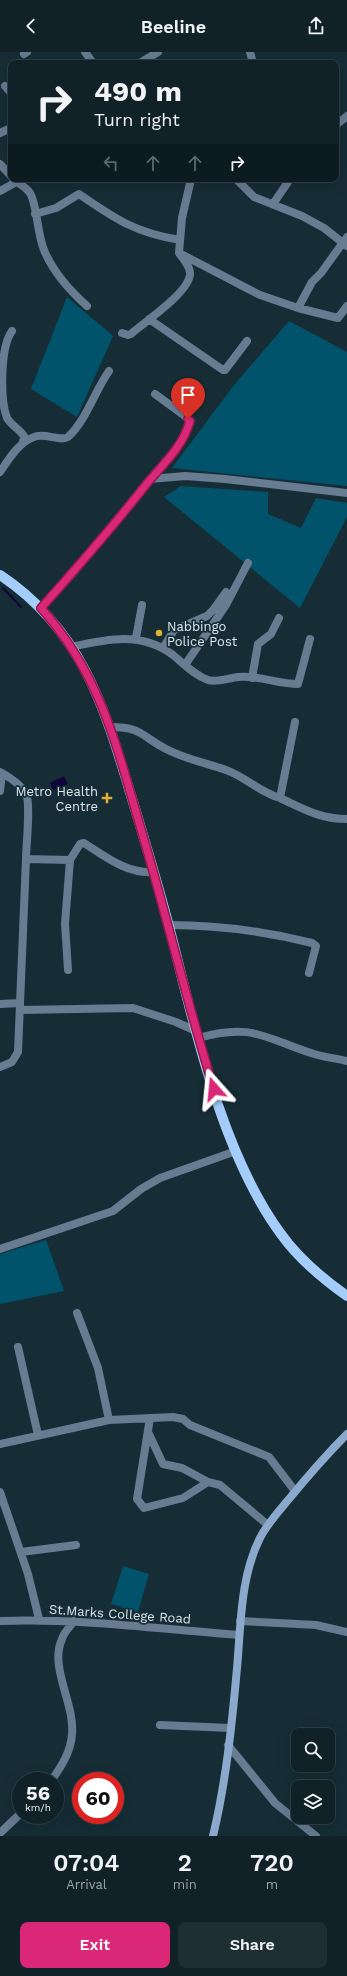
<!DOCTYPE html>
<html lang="en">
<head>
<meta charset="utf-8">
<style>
  body { margin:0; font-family:"Work Sans",sans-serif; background:#1e2f34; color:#f1f3f6; height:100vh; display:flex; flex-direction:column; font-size:15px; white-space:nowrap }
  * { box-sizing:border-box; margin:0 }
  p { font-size:13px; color:#9ca4a8 }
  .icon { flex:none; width:22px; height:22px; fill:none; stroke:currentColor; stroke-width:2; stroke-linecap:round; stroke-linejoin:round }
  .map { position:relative; height:1784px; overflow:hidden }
  .side { display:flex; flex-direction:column; background:#102228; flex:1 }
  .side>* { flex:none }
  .top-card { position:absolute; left:8px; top:8px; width:331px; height:122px; border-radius:8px; box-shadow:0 4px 16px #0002,0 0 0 1px #303f45; background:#102228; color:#f1f3f6; overflow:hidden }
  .fabs { position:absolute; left:291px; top:1676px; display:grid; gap:8px }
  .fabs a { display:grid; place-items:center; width:44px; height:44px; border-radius:8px; background:#102228; box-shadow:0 4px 16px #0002,0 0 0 1px #303f45; font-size:20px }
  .speed { position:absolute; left:12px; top:1720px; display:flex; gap:8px; font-size:20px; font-weight:700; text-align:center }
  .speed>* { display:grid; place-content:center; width:52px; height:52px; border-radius:50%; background:#102228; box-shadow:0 4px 16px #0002,0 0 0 1px #303f45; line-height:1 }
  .speed small { font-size:10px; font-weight:400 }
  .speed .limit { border:6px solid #d22; background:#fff; color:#111 }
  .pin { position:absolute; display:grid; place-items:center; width:34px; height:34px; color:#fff; margin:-41px -17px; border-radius:50% 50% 50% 0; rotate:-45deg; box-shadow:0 0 4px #0007 }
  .pin .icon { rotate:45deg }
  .me { position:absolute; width:44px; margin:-22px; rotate:342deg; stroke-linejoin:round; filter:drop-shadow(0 0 3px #0008) }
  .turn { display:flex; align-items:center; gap:14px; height:84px; padding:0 20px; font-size:18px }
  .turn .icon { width:52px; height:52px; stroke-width:2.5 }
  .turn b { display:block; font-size:28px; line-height:34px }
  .lanes { display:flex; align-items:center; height:38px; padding:0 20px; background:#0003; justify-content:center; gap:20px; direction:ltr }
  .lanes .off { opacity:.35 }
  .eta { display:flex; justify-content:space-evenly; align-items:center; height:68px; text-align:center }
  .eta b { font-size:24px; font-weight:600; line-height:28px }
  .primary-button { display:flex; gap:8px; margin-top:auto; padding:8px 20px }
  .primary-button a { flex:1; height:46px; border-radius:8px; background:#db2777; color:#fff; font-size:16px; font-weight:600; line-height:46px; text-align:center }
  .primary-button a+a { background:#1e2f34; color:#f1f3f6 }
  header { display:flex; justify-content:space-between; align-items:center; height:52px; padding:0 20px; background:#102228; font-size:18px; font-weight:600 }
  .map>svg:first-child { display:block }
  .green { fill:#00536a }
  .water { fill:#0e063a }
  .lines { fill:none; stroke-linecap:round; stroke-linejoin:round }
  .stream { stroke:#0e063a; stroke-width:2 }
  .minor { stroke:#677b91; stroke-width:8 }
  .secondary { stroke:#8aa9cd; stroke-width:8 }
  .primary { stroke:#a4cdfb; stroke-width:10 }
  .route-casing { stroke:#8e194d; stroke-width:10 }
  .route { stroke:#db2777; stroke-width:7 }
  .poi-dot { fill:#dfb033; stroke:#162d36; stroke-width:1.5 }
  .labels { text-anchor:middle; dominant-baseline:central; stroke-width:3.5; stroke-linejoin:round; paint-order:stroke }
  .poi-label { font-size:13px; fill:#d9e7ed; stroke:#162d36; text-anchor:start }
  .street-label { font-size:13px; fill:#d9e7ed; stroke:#162d36 }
</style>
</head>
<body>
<header><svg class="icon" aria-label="back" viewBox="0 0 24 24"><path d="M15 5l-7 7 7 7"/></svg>Beeline<svg class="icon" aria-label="share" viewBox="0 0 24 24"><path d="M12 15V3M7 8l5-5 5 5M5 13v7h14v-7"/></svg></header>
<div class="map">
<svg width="347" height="1784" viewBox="0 0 347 1784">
  <rect width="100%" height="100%" fill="#162d36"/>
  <!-- green -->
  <path class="green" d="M67 245 113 284 77 365 31 337Z
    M289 269 347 300V434L172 416 234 333Z
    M181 434 268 440V462L301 476 316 446 347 451V465L300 556 164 445Z
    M46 1188 64 1239 0 1252V1202Z
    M123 1514 149 1522 138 1560 111 1552Z"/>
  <!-- water -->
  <path class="water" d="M64 724 68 732 53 738 50 731Z"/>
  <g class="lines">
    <!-- stream -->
    <path class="stream" d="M3 536 21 555"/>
    <!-- minor -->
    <path class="minor" d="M85 0 93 11
      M250 0 253 11
      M24 2 27 0
      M140 11 158 0
      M5 34 11 41
      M336 73 347 64
      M0 81 11 76
      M0 112 11 124
      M13 127C18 131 26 135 30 141 37 152 37 181 44 198 53 220 69 238 87 254
      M168 127H171
      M236 127 254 145 302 164 324 176 347 194
      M0 139 20 128
      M273 152 290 127
      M35 162 56 156 79 142C115 167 136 181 180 188
      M183 203 260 243 298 256 338 266 347 254
      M298 256 312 230 321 221 347 185
      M149 267 223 318H225L247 289
      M12 279C0 295 0 348 7 366 11 373 19 377 24 384L23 390
      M122 281 128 283 131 282C146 269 187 242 190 223 191 215 183 207 179 201L182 166 191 127
      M0 420C9 407 19 390 34 385 44 380 63 391 69 384 86 368 95 339 109 319
      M151 427C167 409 183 393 189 369L185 364 155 342
      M41 556 73 521 150 427 185 424 225 427 347 441
      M136 586 142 553
      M71 595C107 587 141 579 173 603 184 612 194 623 208 628 217 631 228 626 238 625 258 623 278 632 298 632L310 587
      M163 596 174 578 207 564 213 558 226 540
      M185 613 226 553 248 511
      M252 626 258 592 271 582 279 566
      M110 675C142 675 141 684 166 697 185 707 206 711 226 718 246 725 259 740 280 746L295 670
      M0 720C9 725 21 732 26 742 31 752 26 794 26 807
      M0 739 2 721
      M280 746C304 757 320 767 347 767
      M169 873C218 873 264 879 312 891L316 894 309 921
      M68 918 65 872 70 808 80 792 84 791C106 805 127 822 154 820
      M0 952 20 951
      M20 958 133 956 176 970 196 979
      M198 986C251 971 263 985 311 1001 322 1005 335 1006 347 1009
      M0 1015 12 1010 18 1000 26 807 70 808
      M0 1197 113 1159 141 1137 160 1126 236 1099
      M77 1261 98 1316 109 1368
      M18 1295 38 1383
      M150 1366 137 1447 144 1456 183 1446 208 1430 220 1433 268 1473
      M148 1380 163 1412 182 1416 208 1430
      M0 1392 109 1368 173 1365 183 1367 190 1373 269 1405 295 1439
      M0 1440 28 1522 39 1567
      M21 1500 76 1493
      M0 1569C80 1566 159 1577 239 1583
      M240 1569 316 1573 347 1580
      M160 1673 230 1676
      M228 1693 275 1751 316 1784
      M51 1729C61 1715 71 1700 72 1682 75 1652 49 1615 62 1587 64 1580 70 1575 74 1569
      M0 1781 21 1761"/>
    <!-- secondary -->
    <path class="secondary" d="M213 1784C226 1730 232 1672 237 1616 241 1573 240 1526 260 1486 267 1472 278 1460 289 1447 307 1425 326 1403 347 1382"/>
    <!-- primary -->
    <path class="primary" d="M0 523C80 576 104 653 130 740 146 793 162 845 175 898 198 990 225 1106 281 1182 298 1206 323 1227 347 1244"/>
  </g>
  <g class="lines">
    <!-- route casing -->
    <g class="route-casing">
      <path id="route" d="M188 367 190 369C182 398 158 416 141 439 109 479 75 518 41 556 98 620 115 687 138 767 165 857 186 948 214 1037"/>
    </g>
    <!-- route -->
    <use href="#route" class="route"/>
  </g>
  <!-- markers -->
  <g class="poi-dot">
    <circle cx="159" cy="581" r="4"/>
    <path d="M105 740h4v4h4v4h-4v4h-4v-4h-4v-4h4z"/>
  </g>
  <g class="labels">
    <!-- poi labels -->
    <g class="poi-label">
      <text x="167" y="574">Nabbingo<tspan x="167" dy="15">Police Post</tspan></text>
      <text x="98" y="739" text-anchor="end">Metro Health<tspan x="98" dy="15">Centre</tspan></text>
    </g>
    <!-- street labels -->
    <g class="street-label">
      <text transform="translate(120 1562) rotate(4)">St.Marks College Road</text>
    </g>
  </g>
</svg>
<div class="fabs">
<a><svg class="icon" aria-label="search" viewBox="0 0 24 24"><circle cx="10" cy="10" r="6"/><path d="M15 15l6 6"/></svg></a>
<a><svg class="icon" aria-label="layers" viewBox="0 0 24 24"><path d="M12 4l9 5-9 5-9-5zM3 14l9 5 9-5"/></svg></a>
</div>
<div class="speed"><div>56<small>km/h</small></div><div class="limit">60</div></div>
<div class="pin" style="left:188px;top:367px;background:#d93025"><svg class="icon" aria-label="arrive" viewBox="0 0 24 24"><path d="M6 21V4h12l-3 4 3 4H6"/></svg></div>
<svg class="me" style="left:214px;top:1037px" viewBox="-20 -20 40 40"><path d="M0-17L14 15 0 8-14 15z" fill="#db2777" stroke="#fff" stroke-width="4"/></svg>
<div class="top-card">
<div class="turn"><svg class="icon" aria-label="right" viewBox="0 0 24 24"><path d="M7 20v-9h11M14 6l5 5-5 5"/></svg><div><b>490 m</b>Turn right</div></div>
<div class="lanes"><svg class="icon off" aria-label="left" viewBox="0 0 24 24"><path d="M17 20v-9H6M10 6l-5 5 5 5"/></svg><svg class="icon off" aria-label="ahead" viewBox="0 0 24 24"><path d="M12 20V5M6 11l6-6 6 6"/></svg><svg class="icon off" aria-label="ahead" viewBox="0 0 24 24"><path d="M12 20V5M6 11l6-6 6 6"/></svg><svg class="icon" aria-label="right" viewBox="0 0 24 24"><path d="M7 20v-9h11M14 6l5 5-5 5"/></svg></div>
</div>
</div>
<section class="side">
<div class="eta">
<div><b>07:04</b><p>Arrival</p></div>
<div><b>2</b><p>min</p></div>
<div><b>720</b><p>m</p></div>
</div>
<div class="primary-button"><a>Exit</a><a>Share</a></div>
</section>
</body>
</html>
